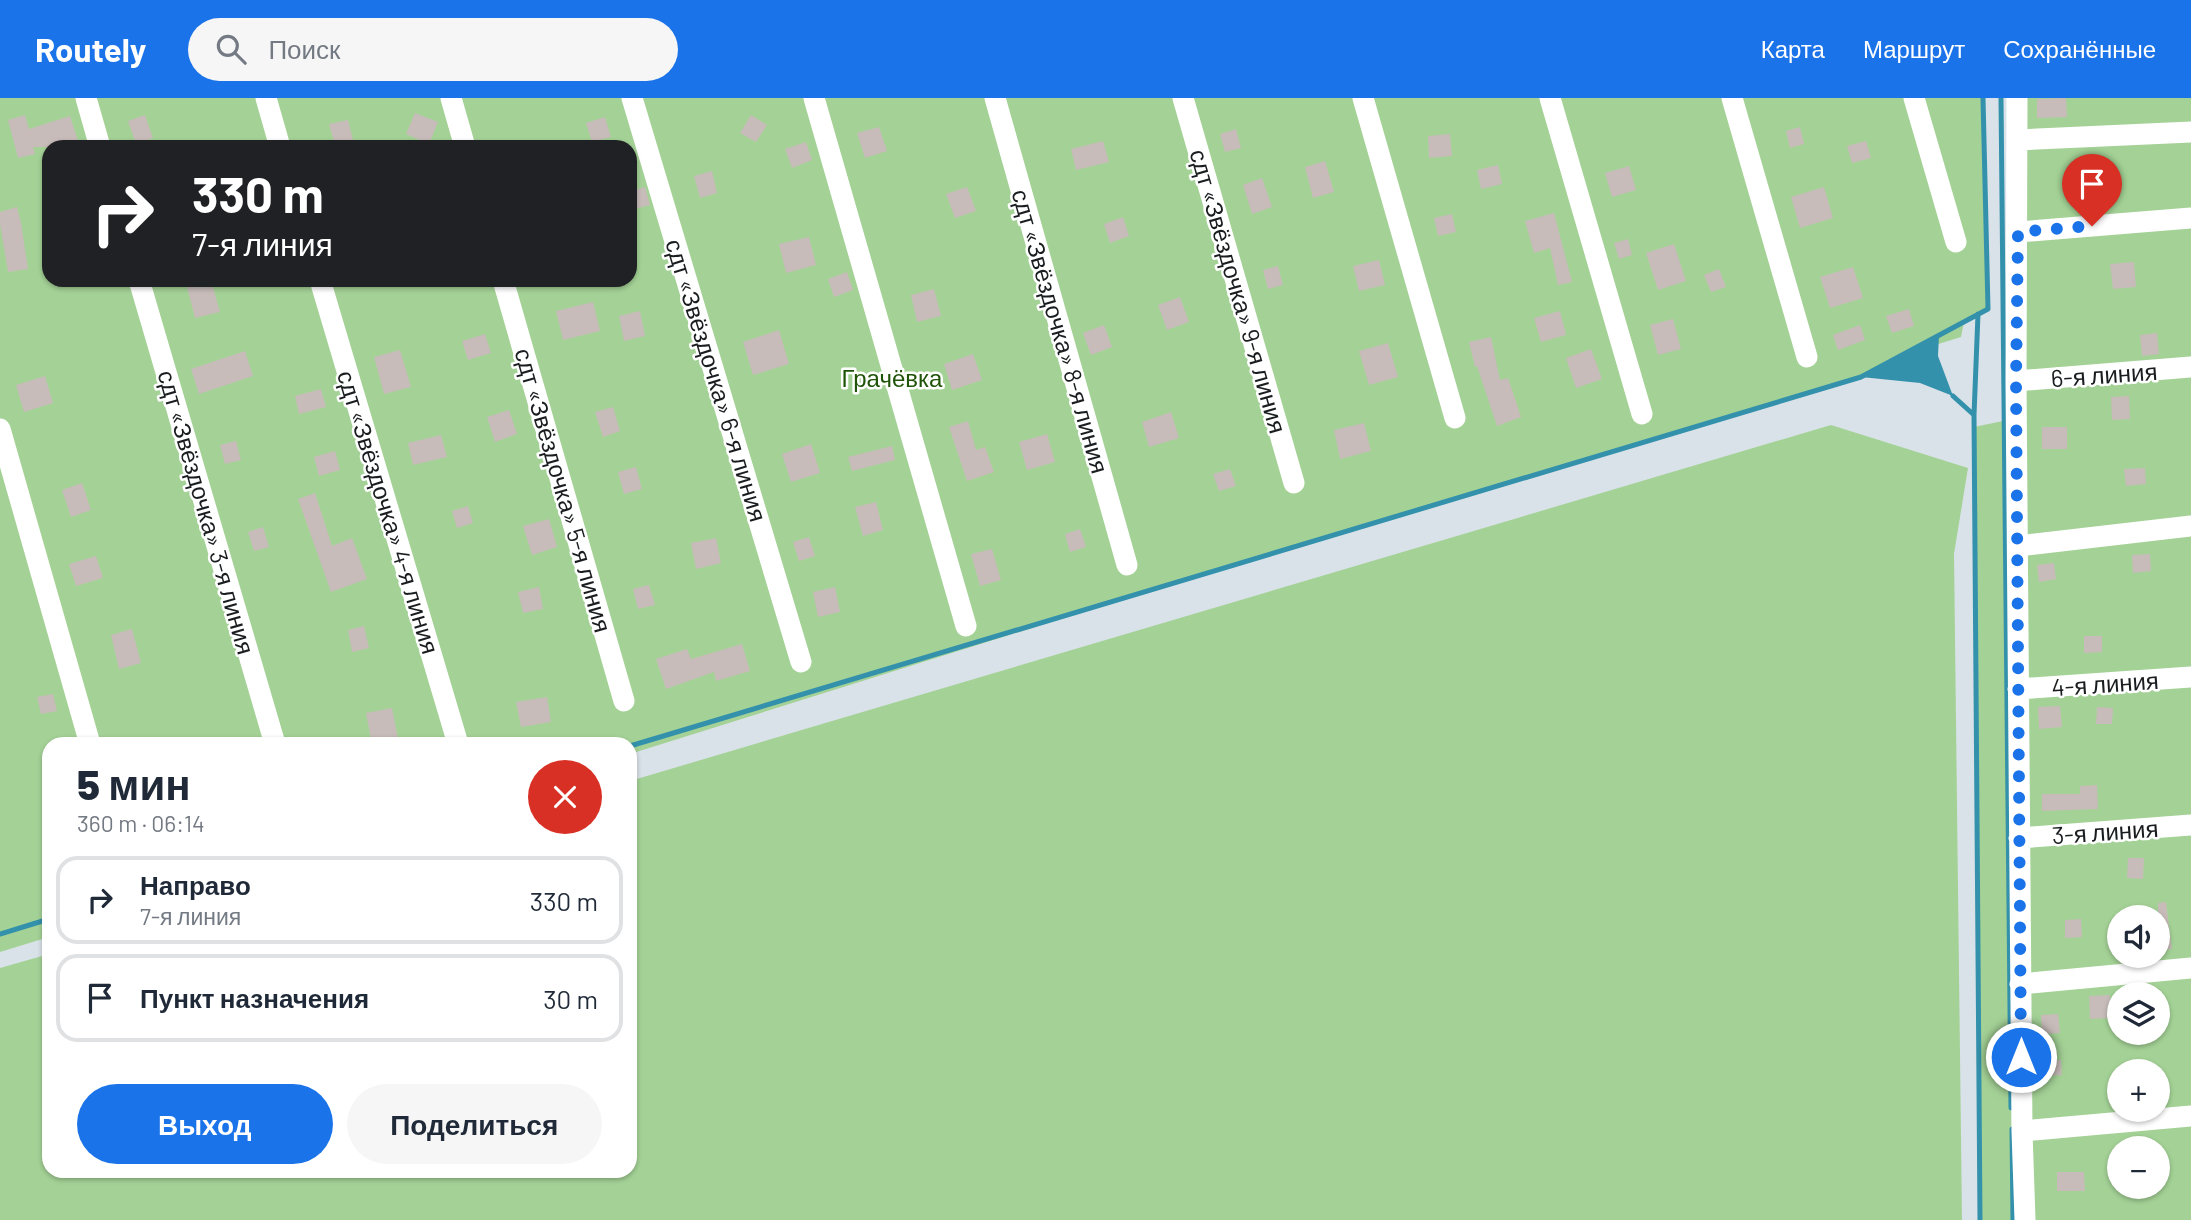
<!DOCTYPE html>
<html lang="ru">
<head>
<meta charset="utf-8">
<style>
  body { margin:0; font-family:Barlow,sans-serif; background:#f6f6f7; color:#1f2937; height:100vh; display:flex; flex-direction:column; font-size:26px; white-space:nowrap }
  * { box-sizing:border-box; margin:0 }
  p { font-size:23px; color:#747a83 }
  .icon { flex:none; width:38px; height:38px; fill:none; stroke:currentColor; stroke-width:2; stroke-linecap:round; stroke-linejoin:round }
  .map { position:relative; flex:1; overflow:hidden }
  .panel { position:absolute; left:42px; top:639px; width:595px; height:441px; display:flex; flex-direction:column; background:#fff; border-radius:21px; box-shadow:0 2px 5px #0004 }
  .panel>* { flex:none }
  .guide { position:absolute; left:42px; top:42px; width:595px; height:147px; border-radius:21px; box-shadow:0 2px 5px #0004; background:#202124; color:#fff; overflow:hidden }
  .controls { position:absolute; left:2107px; top:807px; display:grid; gap:14px }
  .controls a { display:grid; place-items:center; width:63px; height:63px; border-radius:50%; background:#fff; box-shadow:0 2px 5px #0004; font-size:35px }
  .pin { position:absolute; display:grid; place-items:center; width:60px; height:60px; color:#fff; margin:-72px -30px; border-radius:50% 50% 50% 0; rotate:-45deg; box-shadow:0 0 7px #0007 }
  .pin .icon { rotate:45deg }
  .me { position:absolute; width:77px; margin:-38px; rotate:0deg; stroke-linejoin:round; filter:drop-shadow(0 0 5px #0008) }
  .turn { display:flex; align-items:center; gap:24px; height:147px; padding:0 35px; font-size:32px }
  .turn .icon { width:91px; height:91px; stroke-width:2.5 }
  .turn b { display:block; font-size:49px; line-height:60px }
  .round { display:grid; place-items:center; flex:none; width:74px; height:74px; border-radius:37px; background:#f6f6f7 }
  .head { display:flex; align-items:center; justify-content:space-between; height:119px; padding:0 35px }
  h1 { font-size:42px; font-weight:800; line-height:52px }
  .button { display:flex; gap:14px; margin-top:auto; padding:14px 35px }
  .button a { flex:1; height:80px; border-radius:42px; background:#1a73e8; color:#fff; font-size:28px; font-weight:800; line-height:80px; text-align:center }
  .button a+a { background:#f6f6f7; color:#1f2937 }
  ul { padding:0; list-style:none }
  li { display:flex; align-items:center; gap:21px; height:88px; margin:0 14px 10px; padding:0 21px; border:4px solid #e0e1e3; border-radius:21px }
  li div { flex:1 }
  li b { display:block; font-size:26px }
  li em { font-style:normal }
  header { display:flex; align-items:center; gap:42px; box-sizing:border-box; height:98px; padding:0 35px; background:#1a73e8; color:#fff }
  header strong { font-size:33px }
  nav { display:flex; gap:38px; margin-inline-start:auto; font-size:24px }
  .search { width:490px; height:63px; background:#f6f6f7; display:flex; align-items:center; gap:18px; box-sizing:border-box; padding:0 24px; border-radius:38px; color:#747a83; font-size:26px }
  .map>svg:first-child { display:block }
  .green { fill:#a4d296; fill-rule:evenodd }
  .water { fill:#3491ab }
  .lines { fill:none; stroke-linecap:round; stroke-linejoin:round }
  .stream { stroke:#3491ab; stroke-width:5 }
  .building { fill:#c7bcb9 }
  .minor { stroke:#fff; stroke-width:21 }
  .route { stroke:#1a73e8; stroke-width:12; stroke-dasharray:0 21.6 }
  .labels { text-anchor:middle; dominant-baseline:central; stroke-width:5; stroke-linejoin:round; paint-order:stroke }
  .street-label { font-size:24px; fill:#1a1d1f; stroke:#fff }
  .park-label { font-size:24px; fill:#1f5408; stroke:#fff }
</style>
</head>
<body>
<header>
<strong>Routely</strong>
<div class="search"><svg class="icon" aria-label="search" viewBox="0 0 24 24"><circle cx="10" cy="10" r="6"/><path d="M15 15l6 6"/></svg>Поиск</div>
<nav><a>Карта</a><a>Маршрут</a><a>Сохранённые</a></nav>
</header>
<div class="map">
<svg width="2191" height="1122" viewBox="0 0 2191 1122">
  <rect width="100%" height="100%" fill="#dae2e9"/>
  <!-- green -->
  <path class="green" d="M0 0H1983L1988 211 1964 224 1961 239 1903 257 1861 279 1204 476 630 656V646H49V839L0 854ZM49 49H630V182H49Z
    M2008 0H2191V1122H2021ZM2119 819H2158V858H2119ZM2119 896H2158V934H2119ZM2119 973H2158V1012H2119ZM2119 1050H2158V1088H2119Z
    M2003 323 2013 1122H1980L1974 329Z
    M1831 327 1968 370 1954 456 1962 1122H0V870L49 856V1073H630V683Z"/>
  <!-- water -->
  <path class="water" d="M1939 237 1938 258 1953 298 1920 285 1861 279Z"/>
  <g class="lines">
    <!-- stream -->
    <path class="stream" d="M2001 0 2011 1010
      M1978 216 1974 317 1980 1122
      M1953 298 1974 317
      M630 648 1861 279 1988 211 1983 0
      M0 836 49 821
      M2012 1031 2013 1122"/>
  </g>
  <!-- building -->
  <path class="building" d="M2066 0 2067 19 2037 20V1Z
    M415 15 438 24 429 46 406 36Z
    M25 17 29 31 70 18 80 49H33L35 56 18 60 8 22Z
    M145 17 153 40 136 46 128 23Z
    M751 17 767 27 756 44 740 35Z
    M605 19 611 39 592 44 586 25Z
    M348 22 353 42 335 47 329 26Z
    M879 29 887 53 865 60 857 35Z
    M1800 29 1804 46 1790 50 1786 33Z
    M1236 31 1241 50 1225 54 1220 36Z
    M1450 36 1452 58 1429 60 1428 38Z
    M1103 43 1109 64 1076 72 1071 51Z
    M1866 43 1871 60 1852 65 1847 48Z
    M806 44 812 62 792 70 785 51Z
    M1325 63 1334 94 1313 100 1305 69Z
    M1498 67 1502 86 1481 91 1477 72Z
    M1629 68 1636 92 1612 99 1605 75Z
    M712 73 717 95 700 100 694 78Z
    M1262 80 1272 109 1252 116 1243 87Z
    M645 89 650 107 630 112V93Z
    M967 89 976 113 955 120 946 96Z
    M1824 89 1833 120 1800 130 1791 99Z
    M17 109 21 125 28 171 8 174 0 126V114Z
    M1554 115 1572 184 1558 187 1550 150 1534 155 1525 123Z
    M1452 116 1456 134 1438 138 1434 120Z
    M1123 119 1129 138 1110 145 1104 126Z
    M809 139 816 167 786 175 779 146Z
    M1628 141 1632 157 1619 161 1614 145Z
    M1674 146 1686 183 1658 192 1646 155Z
    M1379 162 1385 187 1359 193 1353 168Z
    M2134 164 2136 189 2113 191 2110 166Z
    M1278 168 1283 187 1268 191 1263 172Z
    M1853 169 1863 200 1830 210 1820 179Z
    M1719 171 1726 189 1711 194 1704 177Z
    M847 174 853 192 834 199 828 181Z
    M198 182H211L220 214 195 220 186 185Z
    M934 191 941 218 917 224 911 197Z
    M1180 199 1189 224 1167 232 1158 207Z
    M593 204 600 233 563 242 556 213Z
    M1909 211 1914 228 1892 235 1886 218Z
    M640 213 645 238 624 243 619 218Z
    M1560 213 1566 237 1541 244 1534 220Z
    M1673 221 1681 251 1658 257 1650 227Z
    M1104 227 1112 249 1091 257 1083 235Z
    M1860 227 1865 242 1838 252 1833 237Z
    M779 232 789 266 753 277 743 244Z
    M2157 235 2159 256 2142 258 2140 237Z
    M485 236 491 255 468 262 462 243Z
    M1491 239 1500 282 1508 280 1521 319 1497 328 1477 268 1475 269 1469 244Z
    M1388 245 1398 279 1369 287 1359 253Z
    M1591 251 1602 281 1576 290 1566 260Z
    M400 252 411 289 384 296 374 259Z
    M245 253 253 278 199 296 191 271Z
    M973 256 982 282 952 292 944 266Z
    M45 278 53 305 24 314 16 287Z
    M321 291 326 309 299 316 295 298Z
    M2129 298 2130 321 2112 322 2111 299Z
    M613 309 620 333 603 339 595 314Z
    M509 312 517 336 495 344 487 319Z
    M1171 314 1179 340 1149 349 1142 324Z
    M968 323 976 352 985 349 994 374 967 383 949 329Z
    M1364 325 1371 353 1340 361 1334 332Z
    M2042 329H2067V351H2042Z
    M1047 336 1055 364 1027 372 1019 344Z
    M441 337 447 359 413 367 408 345Z
    M236 343 241 362 225 366 220 347Z
    M811 346 820 375 791 384 782 356Z
    M892 348 895 362 852 373 848 359Z
    M335 353 340 372 319 378 314 359Z
    M636 369 642 391 624 396 618 374Z
    M2145 370 2146 386 2126 388 2124 371Z
    M1230 371 1236 388 1219 393 1213 376Z
    M82 385 91 412 71 419 62 392Z
    M315 395 332 448 352 440 367 481 331 494 298 401Z
    M876 404 883 432 863 438 855 409Z
    M468 408 473 425 457 430 452 413Z
    M549 421 557 449 532 457 523 428Z
    M263 429 269 449 254 453 248 434Z
    M1080 431 1086 449 1070 454 1065 436Z
    M809 439 815 458 799 463 793 444Z
    M716 440 721 465 696 471 691 445Z
    M992 451 1001 482 980 488 971 456Z
    M2150 456 2151 473 2133 475 2132 457Z
    M96 458 103 480 76 488 69 466Z
    M2054 465 2056 481 2039 484 2037 467Z
    M649 487 655 507 638 511 633 491Z
    M539 489 543 511 523 515 518 494Z
    M835 489 840 514 818 519 813 494Z
    M364 528 369 550 352 554 348 532Z
    M132 531 141 565 119 571 111 537Z
    M2084 538H2102V554L2084 555Z
    M742 546 750 573 716 583 714 574 666 591 656 561 687 551 691 561Z
    M53 596 57 613 41 616 37 599Z
    M547 599 551 624 521 629 516 604Z
    M2060 608 2062 629 2039 631 2038 609Z
    M2097 609 2113 610 2112 626H2096Z
    M392 610 399 646H372L366 615Z
    M2097 687 2098 711 2042 713V696H2080V688Z
    M2128 760H2144L2143 781 2127 780Z
    M2166 804 2172 851 2158 853V805Z
    M2081 821 2082 839 2065 840V822Z
    M2110 897 2111 920 2090 921 2089 898Z
    M2058 916 2060 935 2042 936 2041 917Z
    M2061 962 2062 977 2043 978 2042 963Z
    M2057 1074H2084L2085 1093H2057Z"/>
  <g class="lines">
    <!-- minor -->
    <path class="minor" d="M86 0 100 49
      M266 0 280 49
      M451 0 465 49
      M632 0 801 564
      M814 0 966 528
      M995 0 1127 467
      M1183 0 1294 385
      M1363 0 1455 320
      M1550 0 1642 316
      M1732 0 1807 259
      M1914 0 1956 144
      M2017 0 2016 283 2022 1033 2025 1122
      M2018 42 2191 34
      M2018 134 2191 120
      M139 182 275 646
      M320 182 458 646
      M503 182 624 603
      M2016 283 2191 269
      M0 331 90 646
      M2018 448 2191 428
      M2018 591 2191 579
      M2019 740 2191 727
      M2020 886 2191 870
      M2022 1033 2191 1018"/>
  </g>
  <g class="lines">
    <!-- route -->
    <path class="route" d="M2021 959 2016 283 2018 134 2092 128"/>
  </g>
  <g class="labels">
    <!-- street labels -->
    <g class="street-label">
      <text transform="translate(1239 193) rotate(74)">сдт «Звёздочка» 9-я линия</text>
      <text transform="translate(1061 233) rotate(74)">сдт «Звёздочка» 8-я линия</text>
      <text transform="translate(2104 276) rotate(-4)">6-я линия</text>
      <text transform="translate(717 282) rotate(73)">сдт «Звёздочка» 6-я линия</text>
      <text transform="translate(564 392) rotate(74)">сдт «Звёздочка» 5-я линия</text>
      <text transform="translate(207 414) rotate(74)">сдт «Звёздочка» 3-я линия</text>
      <text transform="translate(389 414) rotate(73)">сдт «Звёздочка» 4-я линия</text>
      <text transform="translate(2105 585) rotate(-4)">4-я линия</text>
      <text transform="translate(2105 733) rotate(-4)">3-я линия</text>
    </g>
    <!-- park labels -->
    <g class="park-label">
      <text x="892" y="279">Грачёвка</text>
    </g>
  </g>
</svg>
<div class="controls">
<a><svg class="icon" aria-label="sound" viewBox="0 0 24 24"><path d="M4 9h4l5-4v14l-5-4H4zM17 9q2 3 0 6"/></svg></a>
<a><svg class="icon" aria-label="layers" viewBox="0 0 24 24"><path d="M12 4l9 5-9 5-9-5zM3 14l9 5 9-5"/></svg></a>
<a>+</a>
<a>−</a>
</div>
<div class="pin" style="left:2092px;top:128px;background:#d93025"><svg class="icon" aria-label="arrive" viewBox="0 0 24 24"><path d="M6 21V4h12l-3 4 3 4H6"/></svg></div>
<svg class="me" style="left:2021px;top:959px" viewBox="-20 -20 40 40"><circle r="17" fill="#1a73e8" stroke="#fff" stroke-width="3"/><path d="M0-11L8 9 0 5-8 9z" fill="#fff"/></svg>
<div class="guide">
<div class="turn"><svg class="icon" aria-label="right" viewBox="0 0 24 24"><path d="M7 20v-9h11M14 6l5 5-5 5"/></svg><div><b>330 m</b>7-я линия</div></div>
</div>
<section class="panel">
<div class="head"><div><h1>5 мин</h1><p>360 m · 06:14</p></div><a class="round" style="background:#d93025;color:#fff"><svg class="icon" aria-label="close" viewBox="0 0 24 24"><path d="M6 6l12 12M18 6L6 18"/></svg></a></div>
<ul>
<li><svg class="icon" aria-label="right" viewBox="0 0 24 24"><path d="M7 20v-9h11M14 6l5 5-5 5"/></svg><div><b>Направо</b><p>7-я линия</p></div><em>330 m</em></li>
<li><svg class="icon" aria-label="arrive" viewBox="0 0 24 24"><path d="M6 21V4h12l-3 4 3 4H6"/></svg><div><b>Пункт назначения</b></div><em>30 m</em></li>
</ul>
<div class="button"><a>Выход</a><a>Поделиться</a></div>
</section>
</div>
</body>
</html>
